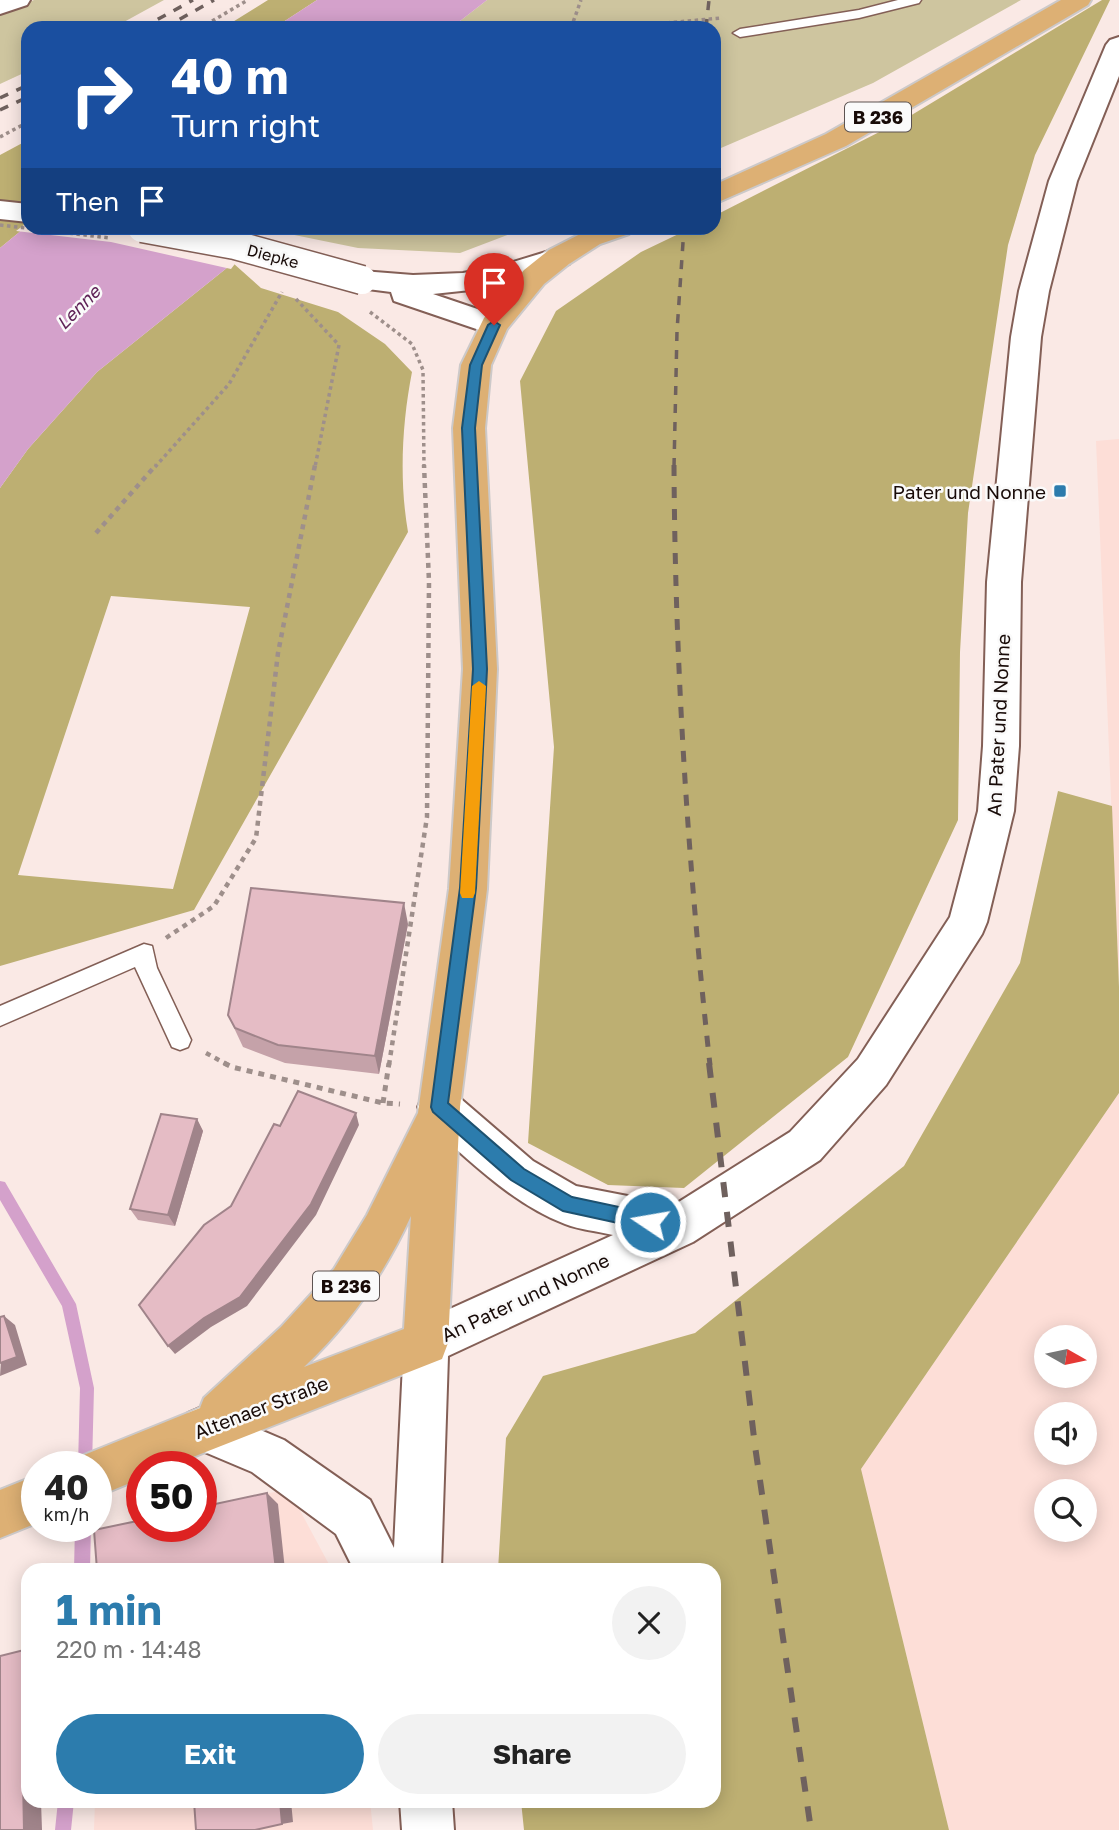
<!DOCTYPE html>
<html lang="en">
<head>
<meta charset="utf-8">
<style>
  body { margin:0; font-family:"Golos Text",sans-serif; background:#f2f2f2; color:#222; height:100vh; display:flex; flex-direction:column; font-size:26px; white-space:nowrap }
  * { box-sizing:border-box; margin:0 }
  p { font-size:23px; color:#767676 }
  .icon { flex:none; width:38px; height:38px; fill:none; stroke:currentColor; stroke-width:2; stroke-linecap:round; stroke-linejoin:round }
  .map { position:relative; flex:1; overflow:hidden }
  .sheet { position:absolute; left:21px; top:1563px; width:700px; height:245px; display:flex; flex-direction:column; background:#fff; border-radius:21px; box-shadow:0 4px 18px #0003 }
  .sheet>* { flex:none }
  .guide { position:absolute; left:21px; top:21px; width:700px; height:214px; border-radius:21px; box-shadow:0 4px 18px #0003; background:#1a4fa0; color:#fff; overflow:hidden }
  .needle { width:46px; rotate:99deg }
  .fabs { position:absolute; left:1034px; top:1325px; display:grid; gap:14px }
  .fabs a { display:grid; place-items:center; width:63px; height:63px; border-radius:50%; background:#fff; box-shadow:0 4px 18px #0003; font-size:35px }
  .speed { position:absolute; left:21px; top:1451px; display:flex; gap:14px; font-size:35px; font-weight:700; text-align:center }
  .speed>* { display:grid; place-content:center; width:91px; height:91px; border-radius:50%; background:#fff; box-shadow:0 4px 18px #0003; line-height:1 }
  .speed small { font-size:18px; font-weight:400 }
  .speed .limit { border:10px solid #d22; background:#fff; color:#111 }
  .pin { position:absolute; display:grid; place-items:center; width:60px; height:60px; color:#fff; margin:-72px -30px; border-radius:50% 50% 50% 0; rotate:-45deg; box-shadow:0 0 7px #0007 }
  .pin .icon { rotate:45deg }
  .me { position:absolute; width:77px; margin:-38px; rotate:282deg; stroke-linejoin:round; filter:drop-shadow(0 0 5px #0008) }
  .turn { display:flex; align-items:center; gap:24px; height:147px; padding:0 35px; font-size:32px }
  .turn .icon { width:91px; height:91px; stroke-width:2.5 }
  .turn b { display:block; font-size:49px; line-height:60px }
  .then { display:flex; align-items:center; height:66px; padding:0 35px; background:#0003; gap:14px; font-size:26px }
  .round { display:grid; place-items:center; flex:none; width:74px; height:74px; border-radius:37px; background:#f2f2f2 }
  .headline { display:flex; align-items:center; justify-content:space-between; height:119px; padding:0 35px }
  h1 { font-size:42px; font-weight:700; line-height:52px; color:#2c7cad }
  .button { display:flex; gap:14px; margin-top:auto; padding:14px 35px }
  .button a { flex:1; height:80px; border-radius:42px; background:#2c7cad; color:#fff; font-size:28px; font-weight:700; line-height:80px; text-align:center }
  .button a+a { background:#f2f2f2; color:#222 }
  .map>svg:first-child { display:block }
  .built { fill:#fdded7; fill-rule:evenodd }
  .green { fill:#cec59f }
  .forest { fill:#bdaf72; fill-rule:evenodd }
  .water { fill:#d4a1cb }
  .pier { fill:#fae9e5 }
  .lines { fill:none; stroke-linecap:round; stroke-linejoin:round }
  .stream { fill:#d4a1cb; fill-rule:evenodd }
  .service-casing { stroke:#835f56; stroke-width:3 }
  .minor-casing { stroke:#835f56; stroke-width:4 }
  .secondary-casing { stroke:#835f56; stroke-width:4 }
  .primary-casing { stroke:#ccc9c9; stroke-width:4 }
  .path-far2 { stroke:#9e8f8b; stroke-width:3.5; stroke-dasharray:3.5 3.5; stroke-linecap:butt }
  .path-far1 { stroke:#9e8f8b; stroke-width:4.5; stroke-dasharray:5 5; stroke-linecap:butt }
  .path { stroke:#9e8f8b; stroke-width:5; stroke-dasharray:6 6; stroke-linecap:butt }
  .service { fill:#fff; fill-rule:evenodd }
  .minor { fill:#fff; fill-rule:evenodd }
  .secondary { fill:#fff; fill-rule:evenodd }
  .primary { fill:#ddb074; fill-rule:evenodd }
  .rail-far2 { stroke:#6f615e; stroke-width:3.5; stroke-dasharray:9 9; stroke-linecap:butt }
  .rail-far1 { stroke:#6f615e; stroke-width:5; stroke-dasharray:11 11; stroke-linecap:butt }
  .rail { stroke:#6f615e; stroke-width:6; stroke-dasharray:15 15; stroke-linecap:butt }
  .minor-bridge-casing { stroke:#835f56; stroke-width:31; stroke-linecap:butt }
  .path-bridge { stroke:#9e8f8b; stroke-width:3.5; stroke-dasharray:3.5 3.5; stroke-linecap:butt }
  .minor-bridge { stroke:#fff; stroke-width:28 }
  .wall { fill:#c5a2a9 }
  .shaded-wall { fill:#a0848a }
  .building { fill:#e5bcc5; stroke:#a0848a; stroke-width:2 }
  .route { fill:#2c7cad; stroke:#1d5170; stroke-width:2 }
  .slow { fill:#f59e0b }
  .poi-dot { fill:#2c7cad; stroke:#fafafa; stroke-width:2.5 }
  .labels { text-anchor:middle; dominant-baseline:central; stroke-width:5; stroke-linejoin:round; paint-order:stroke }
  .far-street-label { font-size:16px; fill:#180b08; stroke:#fafafa }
  .shield { fill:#fafafa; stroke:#5c5351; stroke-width:2 }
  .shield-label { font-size:18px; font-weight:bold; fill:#180b08 }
  .far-water-label { font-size:18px; font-style:italic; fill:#5f2257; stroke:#fafafa }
  .poi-label { font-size:19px; fill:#180b08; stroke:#fafafa; text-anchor:end }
  .street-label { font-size:19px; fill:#180b08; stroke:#fafafa }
</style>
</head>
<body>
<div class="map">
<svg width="1119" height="1830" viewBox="0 0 1119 1830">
  <rect width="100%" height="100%" fill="#fae9e5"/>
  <!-- built -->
  <path class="built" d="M1119 439V987L1096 441Z
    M1119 1093V1830H949L861 1469ZM1046 1337H1085V1376H1046ZM1046 1414H1085V1452H1046ZM1046 1491H1085V1530H1046Z
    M289 1490 332 1570H101L142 1526H201V1510L262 1494Z
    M95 1801H370L373 1830H94Z"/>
  <!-- green -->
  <path class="green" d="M34 0H164L113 28H28V71L0 84V15Z
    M487 0H1021L873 83 714 151V28H451Z
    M260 228H526L460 253 358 248Z"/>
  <!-- forest -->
  <path class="forest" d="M268 0H317L274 28H223Z
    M1102 0H1110L1035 155 1008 245 968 513 960 652 958 820 848 1057 684 1188 608 1185 528 1143 554 747 520 381 556 311 641 252 691 228H714V216L905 119Z
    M28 140V225L0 248V155Z
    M233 263 261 288 338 312 385 344 412 372C402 423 399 480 408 532L194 910 0 966V488L28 449 97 372ZM111 596 250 607 173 889 18 875Z
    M1058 791 1112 806 1119 987V1093L861 1469 949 1830H524L521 1801H714V1570H498L506 1438 543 1376 695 1333 904 1166 1020 963Z"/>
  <!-- water -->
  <path class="water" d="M317 0H487L451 28H274Z
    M28 225V228H259L233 263 97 372 28 449 0 488V248Z"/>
  <!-- pier -->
  <path class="pier" d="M28 222V228H196L254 239 231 269 111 242 16 231Z"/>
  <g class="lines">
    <!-- stream -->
    <path class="stream" d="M0 1181 5 1182 76 1304 94 1388 92 1466H78L80 1388 62 1306 0 1200Z
      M75 1526H91L90 1570H74Z
      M58 1801H74L71 1830H55Z"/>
    <!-- service casing -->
    <g class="service-casing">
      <path id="service" d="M898 0H921L919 3 859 18 740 37 733 33 740 29 859 10Z
        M144 944 152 946 157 968 191 1040 188 1047 180 1050 172 1047 135 967 0 1026V1006Z"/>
    </g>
    <!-- minor casing -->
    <g class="minor-casing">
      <path id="minor" d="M0 0H30L27 5 0 14Z
        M0 201 28 204V222L0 219Z
        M559 248 569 250 573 257 569 264 480 289 433 294 504 318 509 325 504 332 494 335 394 301 391 292 352 287 348 280 352 273 362 271 413 275 463 273 500 266Z"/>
    </g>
    <!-- secondary casing -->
    <g class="secondary-casing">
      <path id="secondary" d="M1119 37V76L1077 181 1049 291 1041 337 1021 582 1019 746 1014 811 987 922 982 934 886 1085 820 1160 693 1242 448 1356 441 1570H354L336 1534 252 1472 188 1445 181 1429 188 1413 204 1406 284 1440 370 1500 394 1548 404 1343 410 1327 613 1235C597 1231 580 1230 565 1224 510 1203 468 1158 424 1121L418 1107 424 1093 439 1088 454 1093 533 1161 576 1186 674 1205 790 1132 858 1059 950 917 978 811 983 746 987 582 1011 337 1019 291 1049 181 1106 45 1110 40Z
        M400 1801H452L454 1830H402Z"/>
    </g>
    <!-- primary casing -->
    <g class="primary-casing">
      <path id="primary" d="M1061 0H1091L1088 5 846 146 714 204V185L826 134Z
        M592 228H633L629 234 600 244 569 264 544 284 507 329 491 365 485 428 497 669 487 889 460 1107 448 1343 442 1359 170 1466H142V1478L96 1497V1466H76L79 1457 200 1408 204 1398 281 1327 334 1269 367 1215 418 1113 449 889 463 669 453 428 461 365 484 318 524 270 549 250ZM411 1216 404 1329 304 1367C351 1323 384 1274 411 1216Z
        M37 1475V1523L0 1538V1490Z"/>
    </g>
    <!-- path-far2 -->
    <path class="path-far2" d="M200 28 248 0
      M571 28 581 0
      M611 28 721 18
      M0 137 28 122
      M296 299 339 345 315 467
      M370 312 412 344 423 370 424 467
      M155 467 229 384 282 292"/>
    <!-- path-far1 -->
    <path class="path-far1" d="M96 533 156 465
      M166 938 214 906 256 838 278 653 315 465
      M206 1053 228 1065
      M389 1065 427 817 429 582 424 465"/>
    <!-- path -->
    <path class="path" d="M224 1063 232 1067 383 1103 400 1104
      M383 1103 389 1063"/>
    <!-- service -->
    <use href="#service" class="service"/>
    <!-- minor -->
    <use href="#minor" class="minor"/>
    <!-- secondary -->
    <use href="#secondary" class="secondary"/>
    <!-- primary -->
    <use href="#primary" class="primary"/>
    <!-- rail-far2 -->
    <path class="rail-far2" d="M142 28 193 0
      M164 28 214 0
      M706 28 709 0
      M0 98 28 85
      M0 110 28 97
      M674 467 677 331 684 228"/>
    <!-- rail-far1 -->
    <path class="rail-far1" d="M674 465C675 666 688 866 710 1065"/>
    <!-- rail -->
    <path class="rail" d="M709 1063 755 1446 811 1830"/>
    <!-- minor-bridge casing -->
    <g class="minor-bridge-casing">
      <path id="minor-bridge" d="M142 228 235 245 362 280"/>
    </g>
    <!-- path-bridge -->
    <path class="path-bridge" d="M0 225 110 238"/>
    <!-- minor-bridge -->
    <use href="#minor-bridge" class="minor-bridge"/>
  </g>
  <!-- wall -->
  <path class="wall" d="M408 924 379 1074 285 1063 243 1047 228 1015Z
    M197 1119 203 1131 175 1226 138 1220 130 1209Z"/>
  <!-- shaded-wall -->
  <path class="shaded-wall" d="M404 903 408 924 379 1074 375 1056Z
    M356 1113 359 1125 316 1215 247 1306 211 1327 175 1354 168 1346Z
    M197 1119 203 1131 175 1226 168 1215Z
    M4 1316 15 1325 27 1365 0 1376Z
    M267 1493 278 1504 285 1570H276Z
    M28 1728V1801H41L42 1830H24L22 1729Z
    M280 1801H291L293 1822 282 1824Z"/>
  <!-- building -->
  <path class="building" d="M251 888 404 903 375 1056 278 1045 235 1028 228 1015Z
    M298 1091 356 1113 311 1204 240 1297 204 1318 168 1346 139 1305 204 1225 231 1206 274 1124 280 1126Z
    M161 1114 197 1119 168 1215 130 1209Z
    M4 1316 17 1357 0 1363V1317Z
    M267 1493 276 1570H97L94 1530 142 1520V1526H201V1507Z
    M28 1649V1728L22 1729 24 1830H0V1656Z
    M194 1801H280L282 1824 255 1830H196Z"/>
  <!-- route -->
  <path class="route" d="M494 321 500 325 482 365 475 428 487 669 476 888 448 1103 524 1169 572 1197 657 1215 659 1222 657 1228 650 1230 563 1211 511 1180 433 1112 431 1107 460 888 473 669 462 428 470 365 488 325Z"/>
  <!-- slow -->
  <path class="slow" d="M479 681 486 686 475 893 473 898H462L460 893 472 686Z"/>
  <!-- markers -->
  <rect class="poi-dot" x="1053" y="484" width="14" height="14" rx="3.5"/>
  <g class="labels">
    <!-- far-street labels -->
    <g class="far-street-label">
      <text transform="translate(273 256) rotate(15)">Diepke</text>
    </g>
    <!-- shield labels -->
    <g class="shield">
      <rect x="845" y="102.5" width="66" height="29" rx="5"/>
      <rect x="313" y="1271.5" width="66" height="29" rx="5"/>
    </g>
    <g class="shield-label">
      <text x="878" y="117">B 236</text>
      <text x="346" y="1286">B 236</text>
    </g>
    <!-- far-water labels -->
    <g class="far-water-label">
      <text transform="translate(78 307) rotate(-45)">Lenne</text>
    </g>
    <!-- poi labels -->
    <g class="poi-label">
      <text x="1046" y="491">Pater und Nonne</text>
    </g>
    <!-- street labels -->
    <g class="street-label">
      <text transform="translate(998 725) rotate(-87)">An Pater und Nonne</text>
      <text transform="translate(525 1297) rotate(-25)">An Pater und Nonne</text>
      <text transform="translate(261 1407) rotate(-21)">Altenaer Straße</text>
    </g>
  </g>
</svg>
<div class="fabs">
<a><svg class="needle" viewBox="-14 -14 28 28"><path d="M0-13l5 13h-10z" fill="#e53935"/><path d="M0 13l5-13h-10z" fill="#767676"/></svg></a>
<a><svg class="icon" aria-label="sound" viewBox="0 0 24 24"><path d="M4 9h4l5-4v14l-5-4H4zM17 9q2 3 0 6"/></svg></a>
<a><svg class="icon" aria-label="search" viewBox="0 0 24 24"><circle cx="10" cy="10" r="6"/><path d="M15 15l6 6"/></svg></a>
</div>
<div class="speed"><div>40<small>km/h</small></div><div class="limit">50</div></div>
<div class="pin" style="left:494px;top:325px;background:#d93025"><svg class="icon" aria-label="arrive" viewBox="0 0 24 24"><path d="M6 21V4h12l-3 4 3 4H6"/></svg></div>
<svg class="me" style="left:650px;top:1222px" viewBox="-20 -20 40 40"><circle r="17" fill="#2c7cad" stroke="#fff" stroke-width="3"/><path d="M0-11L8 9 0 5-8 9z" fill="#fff"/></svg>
<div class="guide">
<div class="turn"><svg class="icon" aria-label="right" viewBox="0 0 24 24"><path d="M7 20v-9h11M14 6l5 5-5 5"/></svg><div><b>40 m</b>Turn right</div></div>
<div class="then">Then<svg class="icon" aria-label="arrive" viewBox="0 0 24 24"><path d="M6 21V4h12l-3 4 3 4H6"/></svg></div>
</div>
<section class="sheet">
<div class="headline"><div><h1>1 min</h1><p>220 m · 14:48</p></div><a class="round"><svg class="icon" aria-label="close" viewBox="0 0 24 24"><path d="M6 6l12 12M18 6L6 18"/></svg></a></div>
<div class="button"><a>Exit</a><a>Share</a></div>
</section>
</div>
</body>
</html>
